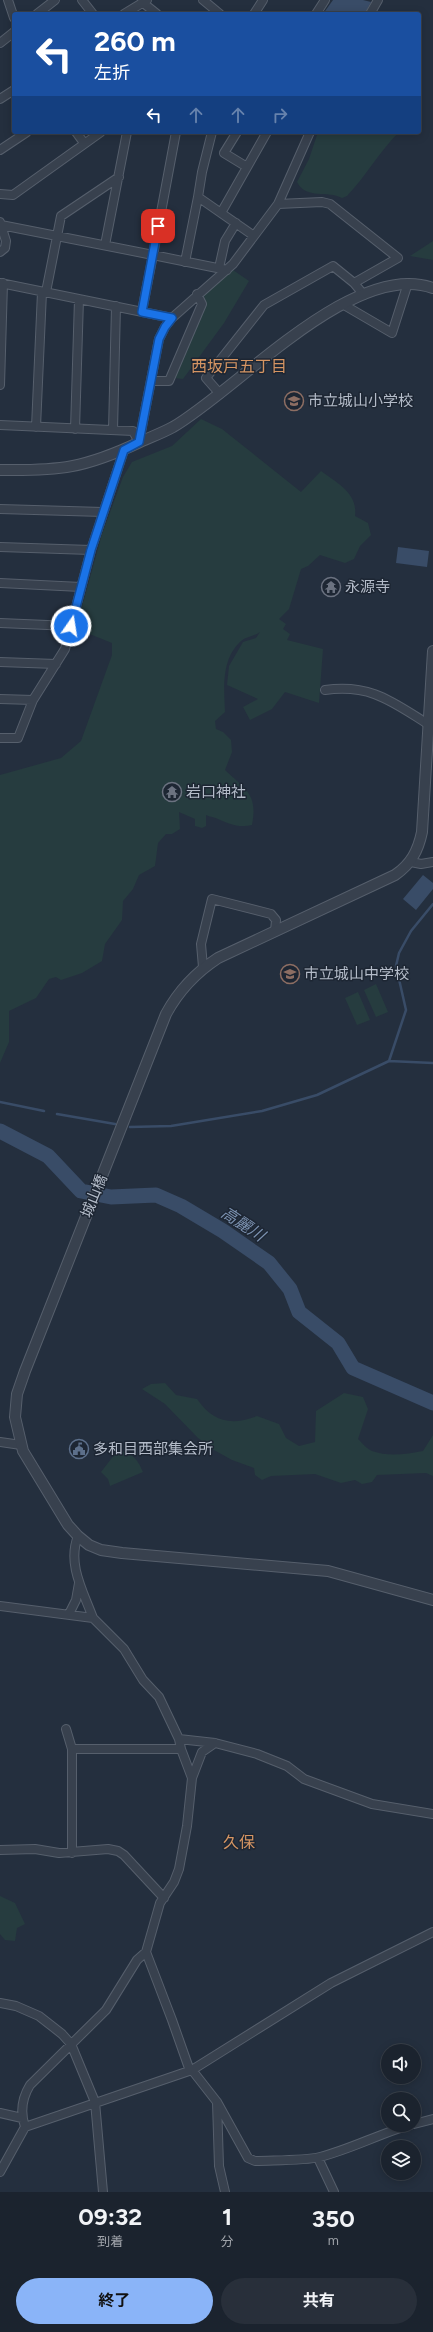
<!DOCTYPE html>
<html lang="ja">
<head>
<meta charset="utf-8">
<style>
  body { margin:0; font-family:Figtree,"Noto Sans JP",sans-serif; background:#282f3a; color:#f1f3f6; height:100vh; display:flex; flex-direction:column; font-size:15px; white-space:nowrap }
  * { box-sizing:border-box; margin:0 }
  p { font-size:13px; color:#a0a4aa }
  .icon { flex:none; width:22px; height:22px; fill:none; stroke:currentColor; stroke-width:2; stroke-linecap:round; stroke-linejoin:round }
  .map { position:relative; height:2192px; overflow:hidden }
  .side { display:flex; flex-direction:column; background:#1b232e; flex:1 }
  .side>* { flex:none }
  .banner { position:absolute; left:12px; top:12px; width:409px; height:122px; border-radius:4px; box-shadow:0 2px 10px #0003,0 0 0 1px #39404a; background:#1a4fa0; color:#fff; overflow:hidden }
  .tools { position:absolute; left:381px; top:2044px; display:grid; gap:8px }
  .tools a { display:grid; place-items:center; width:40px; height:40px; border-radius:50%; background:#1b232e; box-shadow:0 2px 10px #0003,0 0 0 1px #39404a; font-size:20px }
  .pin { position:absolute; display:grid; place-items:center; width:34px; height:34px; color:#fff; margin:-17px; border-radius:8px; box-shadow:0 2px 6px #0006 }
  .me { position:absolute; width:44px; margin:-22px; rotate:13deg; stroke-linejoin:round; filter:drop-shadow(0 0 3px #0008) }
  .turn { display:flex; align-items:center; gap:14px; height:84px; padding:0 16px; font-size:18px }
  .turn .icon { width:52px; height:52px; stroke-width:2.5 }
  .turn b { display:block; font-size:28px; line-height:34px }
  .lanes { display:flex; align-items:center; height:38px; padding:0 16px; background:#0003; justify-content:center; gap:20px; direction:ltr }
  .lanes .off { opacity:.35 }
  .eta { display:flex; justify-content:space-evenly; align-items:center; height:68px; text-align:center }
  .eta b { font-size:24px; font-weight:700; line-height:28px }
  .action { display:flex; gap:8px; margin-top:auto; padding:8px 16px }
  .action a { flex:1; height:46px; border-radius:24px; background:#8ab4f8; color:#111; font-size:16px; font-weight:700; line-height:46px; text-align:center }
  .action a+a { background:#282f3a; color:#f1f3f6 }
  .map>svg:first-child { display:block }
  .green { fill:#263c3f }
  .water { fill:#394c67 }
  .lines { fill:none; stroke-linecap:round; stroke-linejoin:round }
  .stream { stroke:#394c67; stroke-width:2.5 }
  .river { stroke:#394c67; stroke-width:15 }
  .minor-casing { stroke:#565f6c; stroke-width:10 }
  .tertiary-casing { stroke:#565f6c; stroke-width:12 }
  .minor { stroke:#38414e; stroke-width:8 }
  .tertiary { stroke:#38414e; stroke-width:10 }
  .route-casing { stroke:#114b97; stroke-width:10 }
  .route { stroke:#1a73e8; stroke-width:7 }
  .labels { text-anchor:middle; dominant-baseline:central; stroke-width:3; stroke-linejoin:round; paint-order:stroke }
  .poi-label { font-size:15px; fill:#b4bcc9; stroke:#1d2633; text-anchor:start }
  .street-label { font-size:15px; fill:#b4bcc9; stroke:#1d2633 }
  .neighbourhood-label { font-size:16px; fill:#d59563; stroke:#1d2633 }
  .water-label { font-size:16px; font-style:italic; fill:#7c92b1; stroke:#1d2633 }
</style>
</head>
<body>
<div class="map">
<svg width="433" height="2192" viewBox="0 0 433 2192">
  <rect width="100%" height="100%" fill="#242f3e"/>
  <!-- green -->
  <path class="green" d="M318 132H399C379 152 366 176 347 196L342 198C328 190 306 200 297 182L309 159Z
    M433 241V260L410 256Z
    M233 270 249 281 224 323 183 379 174 378 205 304 204 295Z
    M201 419 222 429 301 492 321 471C337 483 358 493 355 516L368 523 371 535 360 546 354 559 345 563 320 555 308 566 301 569 289 609 279 619 286 624 283 629 290 634 287 640 323 649 319 703 285 692 272 709 250 720 243 707 258 699 227 685 229 666 243 642 256 638 260 632C255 636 246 637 241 641 221 659 224 688 225 712L215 721 216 729 223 732 231 740 232 752 225 770C246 790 258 794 252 825 238 828 230 824 218 819 214 817 210 817 206 815V826L202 828 195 826V819L179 812 180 829 172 834H166L158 843 155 866 139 875 133 889 123 901 122 920 105 944 102 961 82 973 61 980 56 977 49 979 36 998 9 1011V1042L0 1063V775L61 758 81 741 112 655V643L82 631 78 621 102 534 123 477 132 462 172 446Z
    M376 984 388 1012 376 1017 364 990Z
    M358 992 370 1020 357 1025 345 998Z
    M165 1383 176 1395 197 1399C213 1422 231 1426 257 1416L279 1424 286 1438 299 1446 315 1442 316 1411 344 1393 363 1397 368 1409 358 1439C362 1443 367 1449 372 1451 388 1457 407 1454 423 1451L433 1435V1476L426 1473 377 1475 372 1482 362 1484 355 1480 341 1483 315 1474 271 1476 262 1480 255 1475 254 1468 232 1460 214 1450 198 1438 165 1404 142 1389 151 1384Z
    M118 1450C133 1454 137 1458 143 1472L110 1486 108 1479 101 1472Z
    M0 1896 15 1903 25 1924 17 1928 15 1941 5 1940 0 1934Z"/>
  <!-- water -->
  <path class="water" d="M333 0H363L371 2 365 14H323Z
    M398 547 429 551 427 567 396 563Z
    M423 875 433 883V889L416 910 403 899Z"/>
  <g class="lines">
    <!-- stream -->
    <path class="stream" d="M389 1061 406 1010 396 966 399 953 411 931 433 904
      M0 1102 44 1111
      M57 1114 115 1124
      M130 1127 171 1126 262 1111 317 1095 389 1061 433 1063"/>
    <!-- river -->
    <path class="river" d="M0 1131 48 1156 81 1191 111 1197 156 1195 181 1206 223 1231 269 1263 290 1289 299 1312 338 1343 353 1368 433 1403"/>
    <!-- minor casing -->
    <g class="minor-casing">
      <path id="minor" d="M8 0 14 18
        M82 0 93 14
        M203 0 220 14
        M142 2 157 14
        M37 14 55 0
        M124 14 147 0
        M254 14 263 0
        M316 14 325 0
        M370 14 378 0
        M0 43 14 32
        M0 99 14 90
        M76 132 84 143
        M212 132 202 172 198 197 221 213
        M237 132 224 153 247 167
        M0 150 27 132
        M0 194 13 195 101 132
        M278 204 322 202 330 204 398 258 354 283
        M0 222 6 241 5 248 0 252
        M1 225 153 255 176 132
        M254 236 221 213 267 132
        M105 245 127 132
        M185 262 198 197
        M219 268 225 241 236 223
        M0 283 172 318
        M46 292 61 216 119 177
        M344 305 392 333 408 283
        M142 311 153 255 227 270
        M152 381H169L202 304 197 294
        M0 385 3 283
        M220 394 206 378 264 305 333 266 354 283 364 295
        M0 425 133 431 139 442
        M36 427 42 292
        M75 429 79 299
        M113 430 116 306
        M139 442 159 339 165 327 172 318 233 264 278 204 310 132
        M0 509 103 512
        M0 547 91 550
        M0 583 81 587
        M0 623 71 626
        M0 662 56 664
        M325 690C371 684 391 701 428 724
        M0 699 33 700
        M0 738H18L33 700 65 649 91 550 124 450
        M411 862 421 864 433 862
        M203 967 201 944 212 899 271 914 276 920 275 931
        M0 1442 21 1445
        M78 1536C67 1564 83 1591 93 1618
        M0 1606 93 1618 124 1649 143 1680 159 1697 179 1739 181 1749 192 1778 187 1826 179 1869 174 1882 160 1903 146 1952 137 1960 106 2010 30 2085C22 2098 20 2112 25 2127
        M69 1614 76 1600 79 1583
        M66 1729 72 1749V1853
        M179 1739 215 1743 257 1754 287 1766 304 1779 372 1804 433 1814
        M72 1749H181
        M192 1778 202 1752 215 1743
        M0 1850 35 1849 59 1853 108 1849 118 1851 124 1855 164 1898
        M146 1952 172 2020 190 2071
        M0 2003 16 2006 39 2016 62 2034 71 2044 95 2102 103 2192
        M192 2070 217 2102 248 2158 255 2161C273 2160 303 2161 320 2157 351 2149 379 2134 410 2125
        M217 2102 219 2166 225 2192
        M0 2113 22 2118
        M414 2124 433 2119
        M318 2158 334 2192
        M0 2172 25 2127 192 2070 331 1983 433 1932"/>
    </g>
    <!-- tertiary casing -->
    <g class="tertiary-casing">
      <path id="tertiary" d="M0 470C60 471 85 468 140 442 151 437 162 433 173 427 237 390 354 259 433 288
        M433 651 422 832C418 851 411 864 395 875L218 958C195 973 179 990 166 1014L25 1371 17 1394 15 1417 23 1451 68 1525 78 1536 89 1545 101 1550 122 1553 328 1571 433 1600"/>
    </g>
    <!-- minor -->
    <use href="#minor" class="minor"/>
    <!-- tertiary -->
    <use href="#tertiary" class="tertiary"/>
  </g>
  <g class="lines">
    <!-- route casing -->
    <g class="route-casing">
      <path id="route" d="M71 626 91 550 124 450 139 442 159 339 165 327 172 318 142 312 158 226"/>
    </g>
    <!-- route -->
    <use href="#route" class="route"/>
  </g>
  <!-- icons -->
  <defs>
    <g id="school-ring" transform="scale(1)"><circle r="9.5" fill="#1d2633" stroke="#8d6e63" stroke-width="1.5"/><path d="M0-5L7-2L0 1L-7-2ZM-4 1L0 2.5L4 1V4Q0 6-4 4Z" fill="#8d6e63"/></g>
    <g id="temple-ring" transform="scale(1)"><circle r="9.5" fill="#1d2633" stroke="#6b7280" stroke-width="1.5"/><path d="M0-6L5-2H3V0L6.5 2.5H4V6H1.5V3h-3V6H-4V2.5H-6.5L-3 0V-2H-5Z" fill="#6b7280"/></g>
    <g id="civic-ring" transform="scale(1)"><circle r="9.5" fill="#1d2633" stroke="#5c6f8a" stroke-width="1.5"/><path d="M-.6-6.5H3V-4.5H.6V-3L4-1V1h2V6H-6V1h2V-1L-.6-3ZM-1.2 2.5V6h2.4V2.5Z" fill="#5c6f8a"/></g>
  </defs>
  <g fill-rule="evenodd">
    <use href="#school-ring" x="294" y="401"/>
    <use href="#temple-ring" x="331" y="587"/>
    <use href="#temple-ring" x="172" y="792"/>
    <use href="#school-ring" x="290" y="974"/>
    <use href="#civic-ring" x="79" y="1449"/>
  </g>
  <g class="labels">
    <!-- poi labels -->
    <g class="poi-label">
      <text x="308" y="401">市立城山小学校</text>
      <text x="345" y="587">永源寺</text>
      <text x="186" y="792">岩口神社</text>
      <text x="304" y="974">市立城山中学校</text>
      <text x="93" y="1449">多和目西部集会所</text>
    </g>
    <!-- street labels -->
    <g class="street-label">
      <text transform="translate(94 1196) rotate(-68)">城山橋</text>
    </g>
    <!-- neighbourhood labels -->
    <g class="neighbourhood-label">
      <text x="239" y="366">西坂戸五丁目</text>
      <text x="239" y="1842">久保</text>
    </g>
    <!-- water labels -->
    <g class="water-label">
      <text transform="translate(243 1224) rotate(33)">高麗川</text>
    </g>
  </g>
</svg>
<div class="tools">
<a><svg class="icon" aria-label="sound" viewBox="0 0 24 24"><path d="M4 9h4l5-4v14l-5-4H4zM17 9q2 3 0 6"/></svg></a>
<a><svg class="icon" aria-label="search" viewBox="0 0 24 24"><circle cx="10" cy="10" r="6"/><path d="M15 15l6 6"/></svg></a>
<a><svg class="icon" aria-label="layers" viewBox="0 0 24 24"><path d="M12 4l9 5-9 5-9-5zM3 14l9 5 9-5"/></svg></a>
</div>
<div class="pin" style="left:158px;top:226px;background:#d93025"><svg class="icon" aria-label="arrive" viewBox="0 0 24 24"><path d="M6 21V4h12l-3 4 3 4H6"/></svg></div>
<svg class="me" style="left:71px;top:626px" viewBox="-20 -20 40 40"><circle r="17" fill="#1a73e8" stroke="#fff" stroke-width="3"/><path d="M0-11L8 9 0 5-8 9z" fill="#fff"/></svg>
<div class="banner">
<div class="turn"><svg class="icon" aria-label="left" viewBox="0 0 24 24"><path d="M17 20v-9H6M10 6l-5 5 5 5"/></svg><div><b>260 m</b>左折</div></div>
<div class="lanes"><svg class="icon" aria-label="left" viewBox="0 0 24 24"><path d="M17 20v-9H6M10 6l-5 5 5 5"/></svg><svg class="icon off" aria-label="ahead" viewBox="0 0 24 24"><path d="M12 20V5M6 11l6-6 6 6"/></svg><svg class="icon off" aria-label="ahead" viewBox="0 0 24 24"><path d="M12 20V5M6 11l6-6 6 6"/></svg><svg class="icon off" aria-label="right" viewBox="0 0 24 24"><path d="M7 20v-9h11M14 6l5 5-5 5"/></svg></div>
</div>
</div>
<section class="side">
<div class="eta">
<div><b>09:32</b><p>到着</p></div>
<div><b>1</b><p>分</p></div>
<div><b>350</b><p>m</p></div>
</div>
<div class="action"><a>終了</a><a>共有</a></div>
</section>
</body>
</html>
